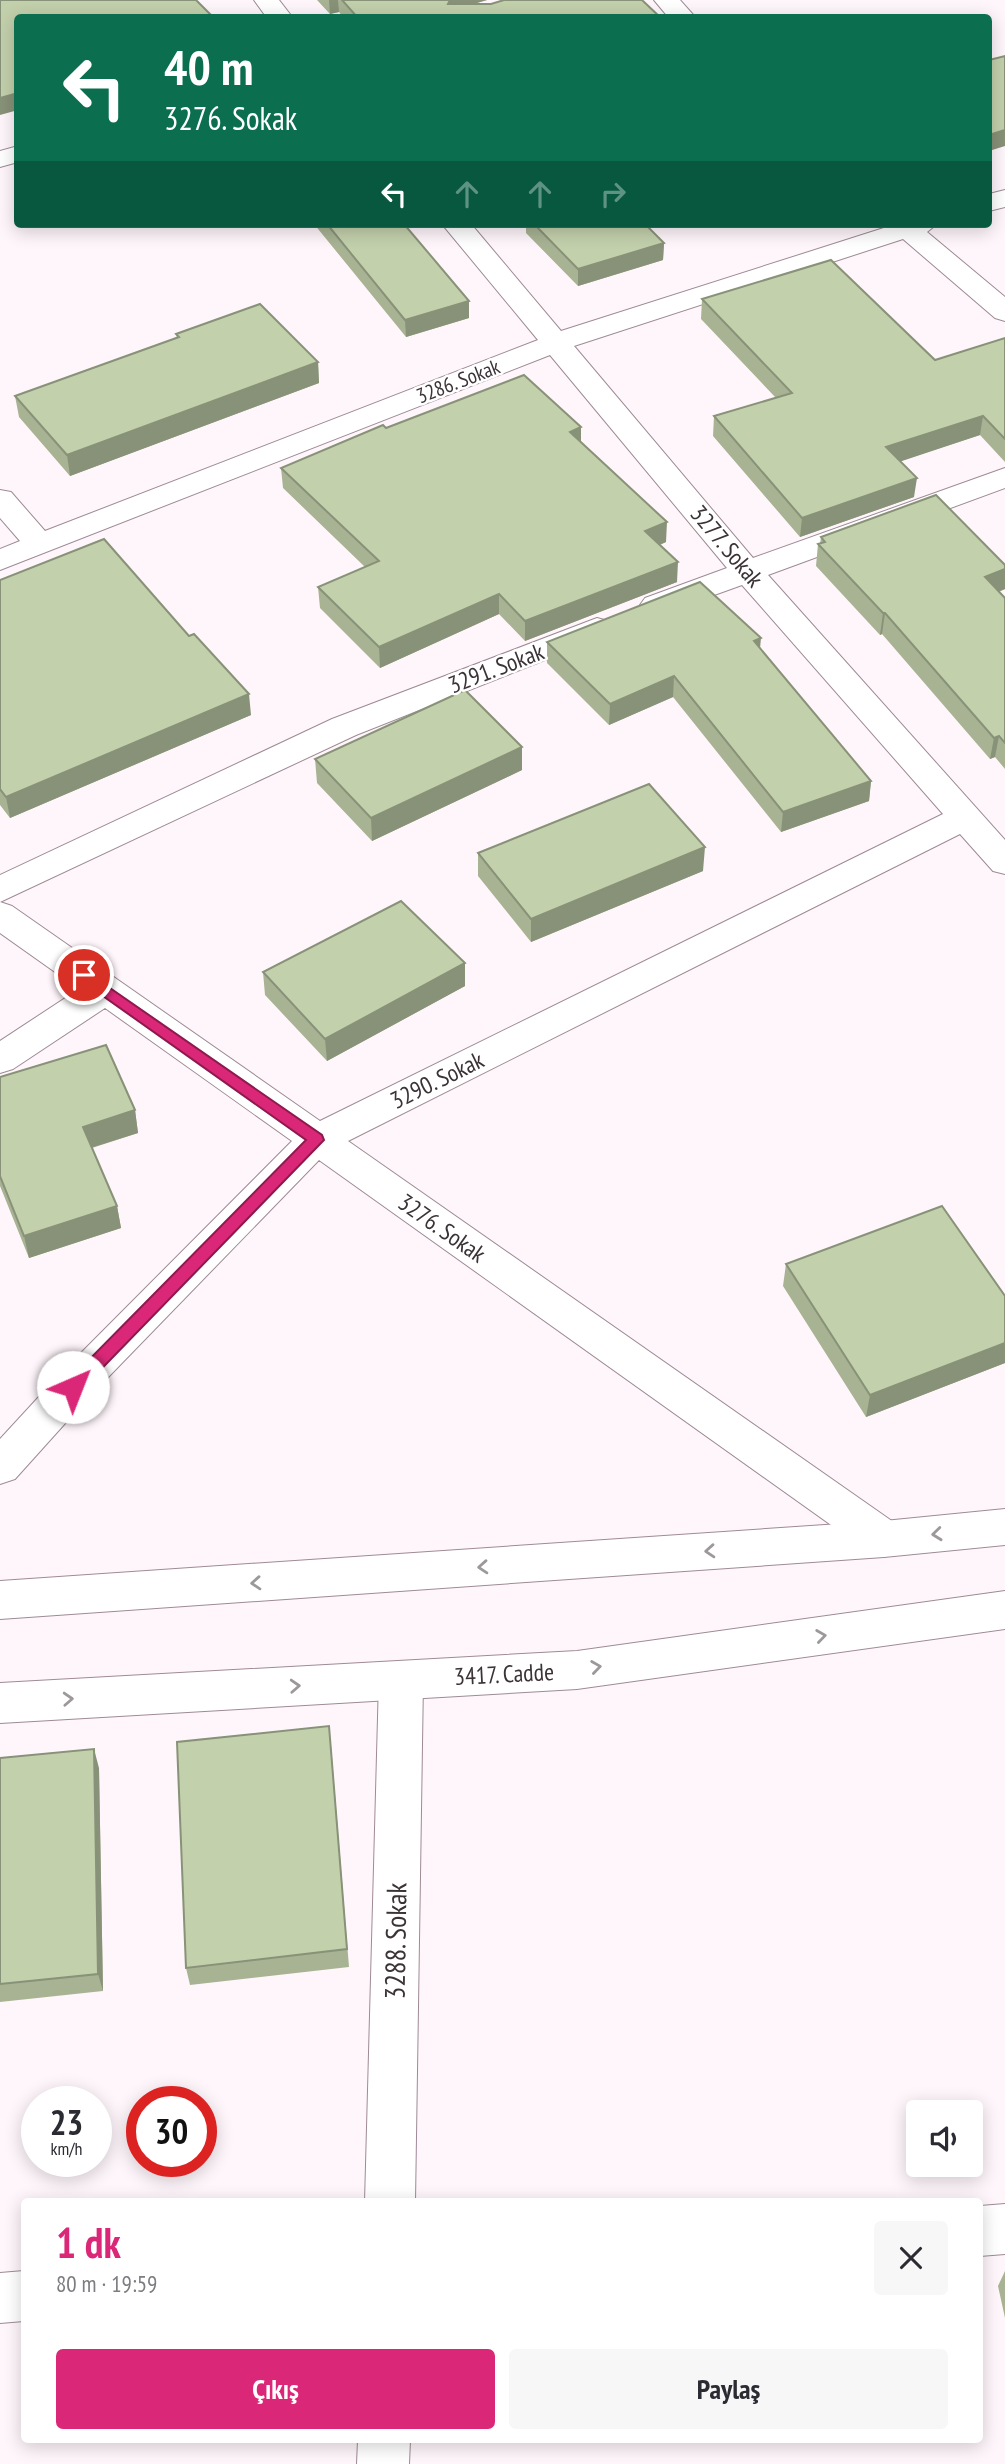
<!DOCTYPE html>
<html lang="tr">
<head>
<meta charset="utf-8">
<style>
  body { margin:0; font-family:"PT Sans Narrow",sans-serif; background:#f7f7f7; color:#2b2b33; height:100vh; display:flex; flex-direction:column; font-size:26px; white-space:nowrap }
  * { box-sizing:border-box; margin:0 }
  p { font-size:23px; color:#7c7c81 }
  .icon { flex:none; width:38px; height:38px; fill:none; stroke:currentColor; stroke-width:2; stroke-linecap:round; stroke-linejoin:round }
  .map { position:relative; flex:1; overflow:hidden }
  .panel { position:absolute; left:21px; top:2198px; width:962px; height:245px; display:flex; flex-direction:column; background:#fff; border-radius:7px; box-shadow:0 4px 18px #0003 }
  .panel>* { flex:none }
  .banner { position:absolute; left:14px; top:14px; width:978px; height:214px; border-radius:7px; box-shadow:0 4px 18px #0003; background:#0b6e4f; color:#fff; overflow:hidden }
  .buttons { position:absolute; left:906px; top:2100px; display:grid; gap:14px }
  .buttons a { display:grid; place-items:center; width:77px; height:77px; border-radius:7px; background:#fff; box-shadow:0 4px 18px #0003; font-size:35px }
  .speed { position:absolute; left:21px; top:2086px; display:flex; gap:14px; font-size:35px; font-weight:700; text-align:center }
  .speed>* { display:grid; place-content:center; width:91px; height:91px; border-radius:50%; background:#fff; box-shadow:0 4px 18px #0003; line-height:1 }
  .speed small { font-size:18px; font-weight:400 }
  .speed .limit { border:10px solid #d22; background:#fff; color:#111 }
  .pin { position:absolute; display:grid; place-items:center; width:60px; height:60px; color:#fff; margin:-30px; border:4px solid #fff; border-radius:50%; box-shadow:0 2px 7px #0007 }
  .me { position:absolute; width:77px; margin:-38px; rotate:44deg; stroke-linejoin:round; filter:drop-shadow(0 0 5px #0008) }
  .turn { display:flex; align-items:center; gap:24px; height:147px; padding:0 35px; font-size:32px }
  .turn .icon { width:91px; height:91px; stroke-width:2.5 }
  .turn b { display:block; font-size:49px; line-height:60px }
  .lanes { display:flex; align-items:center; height:66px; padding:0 35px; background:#0003; justify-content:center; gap:35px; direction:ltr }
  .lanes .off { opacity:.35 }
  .round { display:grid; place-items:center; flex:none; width:74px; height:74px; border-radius:7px; background:#f7f7f7 }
  .head { display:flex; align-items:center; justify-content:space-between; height:119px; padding:0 35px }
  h1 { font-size:42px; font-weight:700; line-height:52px; color:#db2777 }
  .action { display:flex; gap:14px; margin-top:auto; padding:14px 35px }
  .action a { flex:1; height:80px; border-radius:7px; background:#db2777; color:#fff; font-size:28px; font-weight:700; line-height:80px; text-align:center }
  .action a+a { background:#f7f7f7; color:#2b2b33 }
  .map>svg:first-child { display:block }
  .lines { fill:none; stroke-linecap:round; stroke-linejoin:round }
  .minor-casing { stroke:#9e8a95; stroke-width:2 }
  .tertiary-casing { stroke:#9e8a95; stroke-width:2 }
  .minor { fill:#fff; fill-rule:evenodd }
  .tertiary { fill:#fff; fill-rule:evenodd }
  .wall { fill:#a8b394 }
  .shaded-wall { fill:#889278 }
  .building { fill:#c3d0ac; stroke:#889278; stroke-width:2 }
  .oneway { stroke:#9d999b }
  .route { fill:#db2777; stroke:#8e194d; stroke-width:2 }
  .labels { text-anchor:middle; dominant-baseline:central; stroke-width:5; stroke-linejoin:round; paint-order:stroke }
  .far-street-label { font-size:21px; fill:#3b3337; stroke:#fff }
  .street-label { font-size:24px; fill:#3b3337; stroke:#fff }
  .near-street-label { font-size:28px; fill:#3b3337; stroke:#fff }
</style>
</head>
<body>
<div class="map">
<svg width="1005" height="2464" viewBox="0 0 1005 2464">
  <rect width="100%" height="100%" fill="#fff6fb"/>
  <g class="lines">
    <!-- minor casing -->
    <g class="minor-casing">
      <path id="minor" d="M254 0H279L293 18H267Z
        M654 0H680L696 18H669Z
        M1005 190V207L989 211V194Z
        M442 224H471L561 331 890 226 888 224H937L927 232 1005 297V321L995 318 903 239 574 346 753 558 1005 468V488L768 575 1005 840V874L993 871 960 834 348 1141 899 1526 905 1539 899 1552 884 1557 869 1552 319 1160 87 1399 15 1479 0 1484V1439L59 1375 292 1141 105 1008 13 1069 0 1073V1041L79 989 0 933V902L12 906 320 1121 943 814 742 585 667 612 656 615 645 612 640 605 645 598 727 568 550 355 0 570V549L20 541 0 518V490L11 492 45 531 538 340Z
        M597 618 608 621 613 628 608 635 356 735 0 902V875L332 719Z
        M401 1661 416 1666 423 1680 415 2202H365L379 1680 386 1666Z
        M1005 2204V2254L980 2256V2206Z
        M24 2271V2321L0 2323V2273Z
        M358 2440H410L409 2464H357Z"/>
    </g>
    <!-- tertiary casing -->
    <g class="tertiary-casing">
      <path id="tertiary" d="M18 146V162L0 167V151Z
        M1005 1509V1545L884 1557 0 1619V1581L884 1521Z
        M1005 1591V1629L577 1689 0 1723V1683L577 1651Z"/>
    </g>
    <!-- minor -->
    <use href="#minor" class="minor"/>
    <!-- tertiary -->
    <use href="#tertiary" class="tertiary"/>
  </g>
  <!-- wall -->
  <path class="wall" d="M317 0H487L474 4 661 18H344L339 12 330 14Z
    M314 224H404L469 301V318L406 337Z
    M526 224H645L664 243 663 260 578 286 526 233Z
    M702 299 935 360 1005 338V462L980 435 900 461 914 497 800 537 713 436 714 416 776 398 701 319Z
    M176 334 318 362 319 383 70 476 19 417 15 396 177 338Z
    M581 427V442L666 542 660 545 677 582 525 641 499 614 380 668 320 608 318 587 365 567 283 488 281 468Z
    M821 537 1005 565V589L999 592 1005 598V769L995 757 990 759 882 634 880 635 816 566 818 544H820Z
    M0 580 251 715 10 818 0 805Z
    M547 642 760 648 871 781 869 801 781 832 673 697 609 725 547 663Z
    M522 747V770L372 841 317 783 315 759Z
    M478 853 703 871 531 942 478 876Z
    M465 963V986L327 1061 265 995 263 972Z
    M0 1077 135 1110 138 1133 92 1148 117 1206 121 1228 29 1258 0 1186Z
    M786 1264 1005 1296V1363L866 1417 783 1286Z
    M331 1745 349 1967 190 1985 186 1968Z
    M0 1758 99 1768 103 1991 0 2002Z
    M1005 2271V2318L998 2286Z"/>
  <!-- shaded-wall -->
  <path class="shaded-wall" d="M329 0H338L339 12 330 14Z
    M450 0H487L452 10 448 4Z
    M18 93V110L0 115V98Z
    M1005 130V146L989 151V135Z
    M664 243 663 260 578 286V269Z
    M469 301V318L406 337 405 320Z
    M318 362 319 383 70 476 67 455Z
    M983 416 980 435 884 467 886 447Z
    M581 427V448L570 432Z
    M917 478 914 497 800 537 802 518Z
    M667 522 666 542 644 551 645 531Z
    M678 562 677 582 525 641V621Z
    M1005 569V589L981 598 985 577Z
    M499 594V614L380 668 379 647Z
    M883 613H885L882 634 880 635Z
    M761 638 759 659 754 641Z
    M674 676 673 697 609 725 610 704Z
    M249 694 251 715 10 818 6 797Z
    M999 736 995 757 990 759 994 738Z
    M522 747V770L372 841 371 818Z
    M871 781 869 801 781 832 783 812Z
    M705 847 703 871 531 942V919Z
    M465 963V986L327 1061 325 1039Z
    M135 1110 138 1133 87 1149 83 1127Z
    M117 1206 121 1228 29 1258 24 1236Z
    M1005 1343V1363L866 1417 870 1395Z
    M94 1749 99 1768 103 1991 98 1974Z"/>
  <!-- building -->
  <path class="building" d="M0 0H196L214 18H18V93L0 98Z
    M342 0H450L448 4H491L504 0H642L661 18H358Z
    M1005 56V130L989 135V60Z
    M327 224H404L469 301 405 320Z
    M534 224H645L664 243 578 269Z
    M831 260 935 360 1005 338V439L983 416 886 447 917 478 802 518 714 416 792 393 702 299Z
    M260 304 318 362 67 455 15 396 179 337 176 334Z
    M524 375 581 427 570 432 667 522 645 531 678 562 525 621 499 594 379 647 318 587 379 561 281 468 383 425 386 428Z
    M936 495 1005 565V569L985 577 1005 598V743L999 736 994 738 885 613H883L818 544 825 542 821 537Z
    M104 539 189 636 194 634 249 694 6 797 0 789V580Z
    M700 582 761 638 754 641 871 781 783 812 674 676 610 704 547 642Z
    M465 690 522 747 371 818 315 759Z
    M649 784 705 847 531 919 478 853Z
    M401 901 465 963 325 1039 263 972Z
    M106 1045 135 1110 83 1127 117 1206 24 1236 0 1176V1077Z
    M942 1206 1005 1296V1343L870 1395 786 1264Z
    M329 1726 347 1949 186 1968 177 1742Z
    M94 1749 98 1974 0 1984V1758Z"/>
  <!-- one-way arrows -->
  <defs><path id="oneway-chevron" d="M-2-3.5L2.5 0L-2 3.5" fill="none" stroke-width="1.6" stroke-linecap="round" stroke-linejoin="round" transform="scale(1.75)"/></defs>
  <g class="oneway">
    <use href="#oneway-chevron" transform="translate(937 1534) rotate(174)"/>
    <use href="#oneway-chevron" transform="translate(710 1551) rotate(176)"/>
    <use href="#oneway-chevron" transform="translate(483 1567) rotate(176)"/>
    <use href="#oneway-chevron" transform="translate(256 1583) rotate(176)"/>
    <use href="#oneway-chevron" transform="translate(821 1636) rotate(-8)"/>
    <use href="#oneway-chevron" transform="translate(596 1667) rotate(-8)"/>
    <use href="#oneway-chevron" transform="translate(295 1686) rotate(-3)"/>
    <use href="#oneway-chevron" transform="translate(68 1699) rotate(-3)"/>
  </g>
  <!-- route -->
  <path class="route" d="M84 970 322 1135 324 1140 79 1392H67L65 1387 67 1382 306 1140 79 979 77 975Z"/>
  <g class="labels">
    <!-- far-street labels -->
    <g class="far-street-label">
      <text transform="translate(458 381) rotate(-21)">3286. Sokak</text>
    </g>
    <!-- street labels -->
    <g class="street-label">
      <text transform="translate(727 546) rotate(50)">3277. Sokak</text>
      <text transform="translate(496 668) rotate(-21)">3291. Sokak</text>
      <text transform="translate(437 1080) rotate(-26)">3290. Sokak</text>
      <text transform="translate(442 1228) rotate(35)">3276. Sokak</text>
      <text transform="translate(504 1674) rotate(-3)">3417. Cadde</text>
    </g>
    <!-- near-street labels -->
    <g class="near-street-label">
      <text transform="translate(395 1941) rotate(-89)">3288. Sokak</text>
    </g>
  </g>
</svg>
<div class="buttons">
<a><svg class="icon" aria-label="sound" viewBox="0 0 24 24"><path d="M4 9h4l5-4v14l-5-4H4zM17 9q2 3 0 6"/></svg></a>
</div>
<div class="speed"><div>23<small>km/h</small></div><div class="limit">30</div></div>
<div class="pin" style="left:84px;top:975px;background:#d93025"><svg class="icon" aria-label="arrive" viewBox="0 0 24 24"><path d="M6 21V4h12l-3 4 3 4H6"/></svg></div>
<svg class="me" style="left:73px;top:1387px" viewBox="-20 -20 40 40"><circle r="19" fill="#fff"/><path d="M0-13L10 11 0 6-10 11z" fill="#db2777"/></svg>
<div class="banner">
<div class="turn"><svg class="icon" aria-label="left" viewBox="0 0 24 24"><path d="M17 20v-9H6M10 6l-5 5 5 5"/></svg><div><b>40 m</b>3276. Sokak</div></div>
<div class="lanes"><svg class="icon" aria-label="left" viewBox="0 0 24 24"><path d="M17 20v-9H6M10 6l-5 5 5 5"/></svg><svg class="icon off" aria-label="ahead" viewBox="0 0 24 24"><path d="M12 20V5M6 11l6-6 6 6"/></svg><svg class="icon off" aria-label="ahead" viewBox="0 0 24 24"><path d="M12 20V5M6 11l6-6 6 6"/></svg><svg class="icon off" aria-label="right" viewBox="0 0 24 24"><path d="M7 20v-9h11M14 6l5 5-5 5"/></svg></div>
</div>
<section class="panel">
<div class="head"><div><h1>1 dk</h1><p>80 m · 19:59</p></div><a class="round"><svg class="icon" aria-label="close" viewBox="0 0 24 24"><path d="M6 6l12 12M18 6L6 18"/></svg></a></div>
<div class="action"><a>Çıkış</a><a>Paylaş</a></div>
</section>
</div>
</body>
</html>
